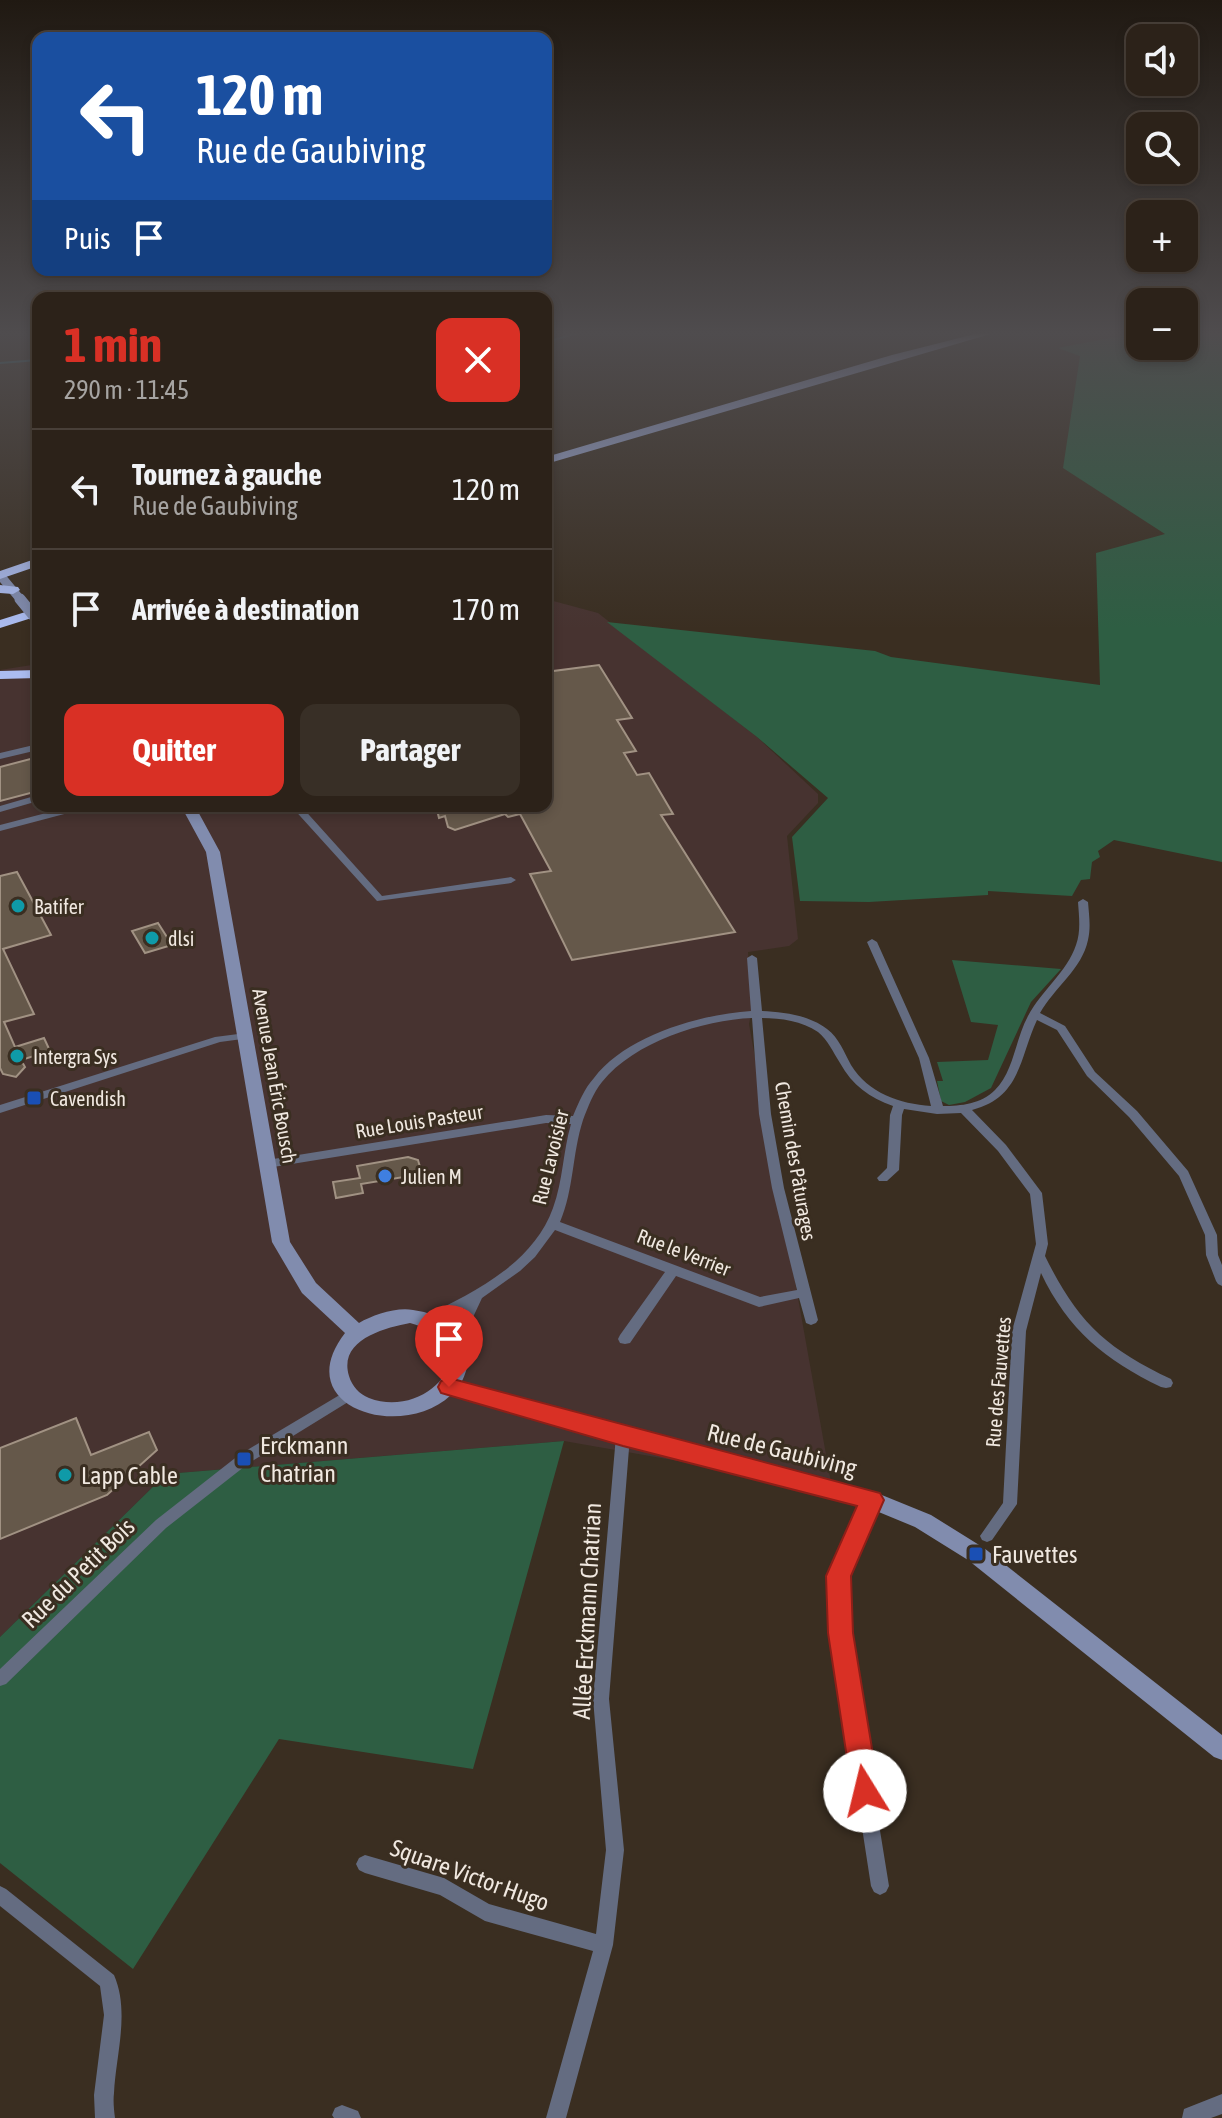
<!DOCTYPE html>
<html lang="fr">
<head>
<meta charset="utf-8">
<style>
  body { margin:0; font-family:"Asap Condensed",sans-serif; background:#382f26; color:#f1f3f6; height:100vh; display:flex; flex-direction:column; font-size:30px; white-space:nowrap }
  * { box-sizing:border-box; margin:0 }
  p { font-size:26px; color:#a6a4a2 }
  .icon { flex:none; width:44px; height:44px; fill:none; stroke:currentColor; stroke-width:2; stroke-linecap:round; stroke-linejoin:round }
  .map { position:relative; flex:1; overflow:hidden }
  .details { position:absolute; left:32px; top:292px; width:520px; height:520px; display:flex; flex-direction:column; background:#2c2219; border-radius:16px; box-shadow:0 4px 12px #0003,0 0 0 2px #483f38 }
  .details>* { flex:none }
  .top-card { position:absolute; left:32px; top:32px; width:520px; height:244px; border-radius:16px; box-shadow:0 4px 12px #0003,0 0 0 2px #483f38; background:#1a4fa0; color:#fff; overflow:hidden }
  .tools { position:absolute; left:1126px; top:24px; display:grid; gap:16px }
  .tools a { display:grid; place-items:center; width:72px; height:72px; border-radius:16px; background:#2c2219; box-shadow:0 4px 12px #0003,0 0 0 2px #483f38; font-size:40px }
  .pin { position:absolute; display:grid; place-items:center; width:68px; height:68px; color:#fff; margin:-82px -34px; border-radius:50% 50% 50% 0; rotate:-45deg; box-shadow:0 0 8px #0007 }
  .pin .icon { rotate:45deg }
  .me { position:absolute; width:88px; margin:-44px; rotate:351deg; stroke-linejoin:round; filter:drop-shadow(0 0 6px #0008) }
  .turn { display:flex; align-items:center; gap:28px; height:168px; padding:0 32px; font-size:36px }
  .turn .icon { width:104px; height:104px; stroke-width:2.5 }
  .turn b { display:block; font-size:56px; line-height:68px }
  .then { display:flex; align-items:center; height:76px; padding:0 32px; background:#0003; gap:16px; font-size:30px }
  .round { display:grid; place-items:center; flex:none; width:84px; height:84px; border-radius:16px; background:#382f26 }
  .summary { display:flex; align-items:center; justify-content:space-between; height:136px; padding:0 32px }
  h1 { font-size:48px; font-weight:700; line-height:60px; color:#d93025 }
  .primary-button { display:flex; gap:16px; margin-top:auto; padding:16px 32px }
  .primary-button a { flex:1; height:92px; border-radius:16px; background:#d93025; color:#fff; font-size:32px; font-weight:700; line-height:92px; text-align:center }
  .primary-button a+a { background:#382f26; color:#f1f3f6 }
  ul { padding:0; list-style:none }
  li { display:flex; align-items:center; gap:24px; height:120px; padding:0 32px; border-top:2px solid #483f38 }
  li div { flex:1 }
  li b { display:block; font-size:30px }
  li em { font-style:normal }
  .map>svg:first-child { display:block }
  .industrial { fill:#473330 }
  .green { fill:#2e5e43 }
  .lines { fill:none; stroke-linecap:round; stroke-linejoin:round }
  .stream { stroke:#2e758a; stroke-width:2 }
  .building { fill:#65584a; stroke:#a19283; stroke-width:2 }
  .street { fill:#646c81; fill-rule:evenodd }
  .secondary { fill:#818cae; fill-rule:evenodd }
  .highway { fill:#abbcf0; fill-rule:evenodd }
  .secondary-bridge { stroke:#818cae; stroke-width:11 }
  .route { fill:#d93025; stroke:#8d1f18; stroke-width:2 }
  .culture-dot { fill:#0f9aa8; stroke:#3a2e21; stroke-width:3 }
  .transit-dot { fill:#1a4fb4; stroke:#3a2e21; stroke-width:3 }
  .shop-dot { fill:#3f7fe0; stroke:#3a2e21; stroke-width:3 }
  .labels { text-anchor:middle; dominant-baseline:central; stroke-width:6; stroke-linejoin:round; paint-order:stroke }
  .poi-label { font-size:20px; fill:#f0e8e0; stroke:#3a2e21; text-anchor:start }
  .street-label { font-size:20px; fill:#f0e8e0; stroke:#3a2e21 }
  .near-poi-label { font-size:24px; fill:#f0e8e0; stroke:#3a2e21; text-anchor:start }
  .near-street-label { font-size:24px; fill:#f0e8e0; stroke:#3a2e21 }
</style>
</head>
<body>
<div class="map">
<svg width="1222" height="2118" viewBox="0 0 1222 2118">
  <rect width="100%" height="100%" fill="#3a2e21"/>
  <!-- industrial -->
  <path class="industrial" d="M546 599 598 613 757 737 818 794V803L787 836 798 939 789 946 748 952 752 1010 749 1024 832 1488 564 1441 166 1474 0 1637V670L38 664V806H546Z"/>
  <!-- green -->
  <path class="green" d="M1136 333H1140V346H1184V333H1222V862L1114 840 1098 851 1100 857 1092 862 1090 879 1081 880 1072 896 988 891V895L869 902 800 901 792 837 828 798 757 737 607 622 875 651 891 657 1100 685 1096 553 1165 534 1063 468 1080 356 1058 348Z
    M952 960 1061 969 1031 1002 991 1088 965 1102 949 1105 941 1101 937 1081H943L937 1062 988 1060 998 1025 971 1022Z
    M564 1441 473 1769 279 1739 133 1969 0 1863V1637L166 1474Z"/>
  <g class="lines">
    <!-- stream -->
    <path class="stream" d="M546 342 578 333
      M0 363 38 360"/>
  </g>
  <!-- building -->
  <path class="building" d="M599 665 632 718 617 720 636 751 624 753 637 775 649 773 673 814 661 815 735 932 572 960 530 874 551 871 520 814 508 817 505 814 455 830 448 827 445 816 439 818 436 806H546V672Z
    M38 757V791L0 801V767Z
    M17 872 51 935 3 949 34 1014 4 1022 15 1047 44 1038 50 1051 21 1060 25 1067 16 1077 3 1074 0 1068V876Z
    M158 923 172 945 145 953 132 931Z
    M408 1157 418 1160 422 1174 361 1184 363 1193 336 1198 333 1182 360 1178 357 1166Z
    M76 1418 91 1455 149 1432 157 1450 107 1495 0 1539V1448Z"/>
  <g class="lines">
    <!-- street -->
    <path class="street" d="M38 744V750L0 759V753Z
      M38 795V801L0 812V806Z
      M73 806H89L87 808 0 831V825Z
      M291 806H301L382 896 511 877 516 880 511 883 377 901Z
      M1083 899 1088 902C1089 915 1091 927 1088 940 1082 969 1054 988 1040 1013L1065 1026 1095 1072 1137 1111 1188 1171 1217 1235 1218 1255 1222 1265V1286L1218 1284 1216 1281 1206 1255 1205 1235 1179 1176 1129 1117 1087 1076 1057 1030 1037 1020C1019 1059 1021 1097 972 1110L1006 1145 1042 1193 1048 1244 1045 1256C1077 1321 1105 1348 1171 1379L1173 1383 1171 1387 1166 1388 1161 1387C1105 1360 1068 1330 1041 1273L1026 1331 1017 1504 992 1540 987 1542 982 1540 980 1536 1003 1503 1012 1331 1036 1244 1030 1194 998 1151 961 1113 937 1114 904 1109 902 1115 899 1170 887 1181H879L877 1178 887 1168 890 1115 893 1106C870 1098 852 1085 840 1063 833 1052 828 1040 818 1032 802 1021 781 1018 762 1018L771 1114 784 1188 818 1320 816 1323 811 1325 806 1323 799 1298 759 1307 676 1276 630 1343 625 1344 620 1343 618 1339 620 1335 665 1272 555 1230 535 1257 520 1271 482 1298 460 1345 455 1346 450 1345 448 1341 464 1308 433 1323 428 1325 423 1323 421 1320 423 1317C473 1293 533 1264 553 1208 563 1181 563 1151 571 1124L546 1123 267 1168 261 1164 267 1160 546 1115 573 1116C579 1102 584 1089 594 1078 625 1036 701 1014 751 1011L747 958 752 955 757 958 762 1011C783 1012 809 1015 827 1029 839 1038 844 1052 851 1065 868 1093 900 1104 931 1106L919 1058 867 942 872 939 877 942 929 1058 943 1106C961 1106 981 1104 995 1090 1014 1071 1015 1040 1028 1016 1041 991 1067 972 1076 945 1081 931 1079 917 1078 902ZM752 1018 759 1114 772 1188 797 1290 760 1297 560 1222C574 1189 572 1154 583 1120 588 1107 593 1093 602 1082 634 1042 703 1020 752 1018Z
      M246 1033 251 1036 250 1038 220 1042 0 1113V1105L215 1037Z
      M348 1390 353 1391 355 1395 353 1399 249 1463 166 1528 6 1684 0 1686V1669L156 1520 239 1455Z
      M623 1430 628 1432 630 1436 609 1699 624 1850 613 1945 566 2118H546L593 1951 485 1921 440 1895 365 1873 359 1870 356 1864 359 1858 365 1855 444 1878 489 1904 596 1934 606 1850 593 1699 616 1436 618 1432Z
      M872 1494 877 1496 879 1500 847 1576 848 1633 889 1886 886 1892 880 1895 874 1892 871 1886 832 1633 831 1576 865 1500 867 1496Z
      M0 1886 6 1889 114 1975C130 2012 116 2054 114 2093 113 2101 114 2110 115 2118H95L94 2095 104 2015 100 1986 0 1906Z
      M1222 2094V2114L1211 2118H1182L1184 2109Z
      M342 2105 358 2111 361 2118H334L332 2115 335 2108Z"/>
    <!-- secondary -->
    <path class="secondary" d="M0 572 4 573 24 597V601H16L0 582Z
      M181 806H195L220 852 290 1242 316 1283 359 1323C373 1315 396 1307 413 1310 452 1315 482 1344 461 1383L623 1428 872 1491 931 1515 984 1548 1222 1735V1760L1214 1757 968 1560 915 1527 869 1508 623 1444 451 1395C401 1442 288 1407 345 1333L302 1293 272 1242 206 852ZM410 1323C493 1346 427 1421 369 1398 359 1394 352 1386 349 1376 338 1340 384 1328 410 1323Z"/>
    <!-- highway -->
    <path class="highway" d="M979 333H994L546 464V457L892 355Z
      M38 558V566L0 579V571Z
      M0 585 18 587 20 590 13 594 0 593Z
      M38 608V616L0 628V620Z
      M38 670V678L0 679V671Z"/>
    <!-- secondary-bridge -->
    <path class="secondary-bridge" d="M20 599 38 621"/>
  </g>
  <!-- sky -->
  <linearGradient id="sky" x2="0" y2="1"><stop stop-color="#201912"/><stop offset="0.53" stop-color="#4f4c4e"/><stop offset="1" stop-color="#4f4c4e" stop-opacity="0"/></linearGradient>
  <rect width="1222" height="629" fill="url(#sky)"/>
  <!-- route -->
  <path class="route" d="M449 1378 880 1493 884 1500 851 1576 853 1633 879 1791 875 1800 865 1804 856 1800 852 1791 828 1633 826 1576 857 1506 623 1446 441 1393 438 1387 441 1381Z"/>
  <!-- markers -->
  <g class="culture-dot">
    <circle cx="18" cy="906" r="8"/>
    <circle cx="152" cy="938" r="8"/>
    <circle cx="17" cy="1056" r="8"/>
    <circle cx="65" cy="1475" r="8"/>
  </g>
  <g class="transit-dot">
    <rect x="26" y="1090" width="16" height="16" rx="4"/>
    <rect x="236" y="1451" width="16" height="16" rx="4"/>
    <rect x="968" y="1546" width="16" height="16" rx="4"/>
  </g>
  <circle class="shop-dot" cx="385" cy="1176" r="8"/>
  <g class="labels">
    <!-- poi labels -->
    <g class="poi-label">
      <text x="34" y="906">Batifer</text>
      <text x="168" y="938">dlsi</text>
      <text x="33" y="1056">Intergra Sys</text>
      <text x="50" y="1098">Cavendish</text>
      <text x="401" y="1176">Julien M</text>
    </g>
    <!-- street labels -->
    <g class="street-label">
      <text transform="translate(275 1076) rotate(80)">Avenue Jean Éric Bousch</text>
      <text transform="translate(419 1121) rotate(-9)">Rue Louis Pasteur</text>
      <text transform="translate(550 1157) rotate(-76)">Rue Lavoisier</text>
      <text transform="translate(796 1161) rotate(80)">Chemin des Pâturages</text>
      <text transform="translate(684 1252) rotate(21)">Rue le Verrier</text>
      <text transform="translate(998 1382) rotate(-85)">Rue des Fauvettes</text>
    </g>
    <!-- near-poi labels -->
    <g class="near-poi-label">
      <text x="260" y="1445">Erckmann<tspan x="260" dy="28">Chatrian</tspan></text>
      <text x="81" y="1475">Lapp Cable</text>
      <text x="992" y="1554">Fauvettes</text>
    </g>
    <!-- near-street labels -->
    <g class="near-street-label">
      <text transform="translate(782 1450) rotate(14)">Rue de Gaubiving</text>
      <text transform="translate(78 1573) rotate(-44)">Rue du Petit Bois</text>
      <text transform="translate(587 1611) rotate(-87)">Allée Erckmann Chatrian</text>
      <text transform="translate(470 1875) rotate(20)">Square Victor Hugo</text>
    </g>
  </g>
</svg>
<div class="tools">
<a><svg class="icon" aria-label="sound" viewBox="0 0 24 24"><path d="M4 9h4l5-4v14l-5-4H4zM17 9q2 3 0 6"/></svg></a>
<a><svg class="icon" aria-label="search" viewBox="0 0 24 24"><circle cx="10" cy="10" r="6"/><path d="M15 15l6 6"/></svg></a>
<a>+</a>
<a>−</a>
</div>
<div class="pin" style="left:449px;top:1387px;background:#d93025"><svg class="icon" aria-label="arrive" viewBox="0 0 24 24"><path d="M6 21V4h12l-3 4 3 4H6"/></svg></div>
<svg class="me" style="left:865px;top:1791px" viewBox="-20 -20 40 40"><circle r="19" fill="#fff"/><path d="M0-13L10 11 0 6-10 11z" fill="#d93025"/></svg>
<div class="top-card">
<div class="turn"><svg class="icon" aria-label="left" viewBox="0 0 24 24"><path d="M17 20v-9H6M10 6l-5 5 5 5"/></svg><div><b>120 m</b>Rue de Gaubiving</div></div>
<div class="then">Puis<svg class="icon" aria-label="arrive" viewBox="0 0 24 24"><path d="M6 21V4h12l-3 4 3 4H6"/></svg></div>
</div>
<section class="details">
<div class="summary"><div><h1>1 min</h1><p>290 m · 11:45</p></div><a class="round" style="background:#d93025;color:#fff"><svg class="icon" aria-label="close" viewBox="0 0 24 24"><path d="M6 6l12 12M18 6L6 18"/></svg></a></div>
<ul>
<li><svg class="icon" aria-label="left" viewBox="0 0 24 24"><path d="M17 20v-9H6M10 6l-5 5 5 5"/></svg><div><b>Tournez à gauche</b><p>Rue de Gaubiving</p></div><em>120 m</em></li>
<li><svg class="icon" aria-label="arrive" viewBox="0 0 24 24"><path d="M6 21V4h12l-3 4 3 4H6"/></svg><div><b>Arrivée à destination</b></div><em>170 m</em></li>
</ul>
<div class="primary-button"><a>Quitter</a><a>Partager</a></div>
</section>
</div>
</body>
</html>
